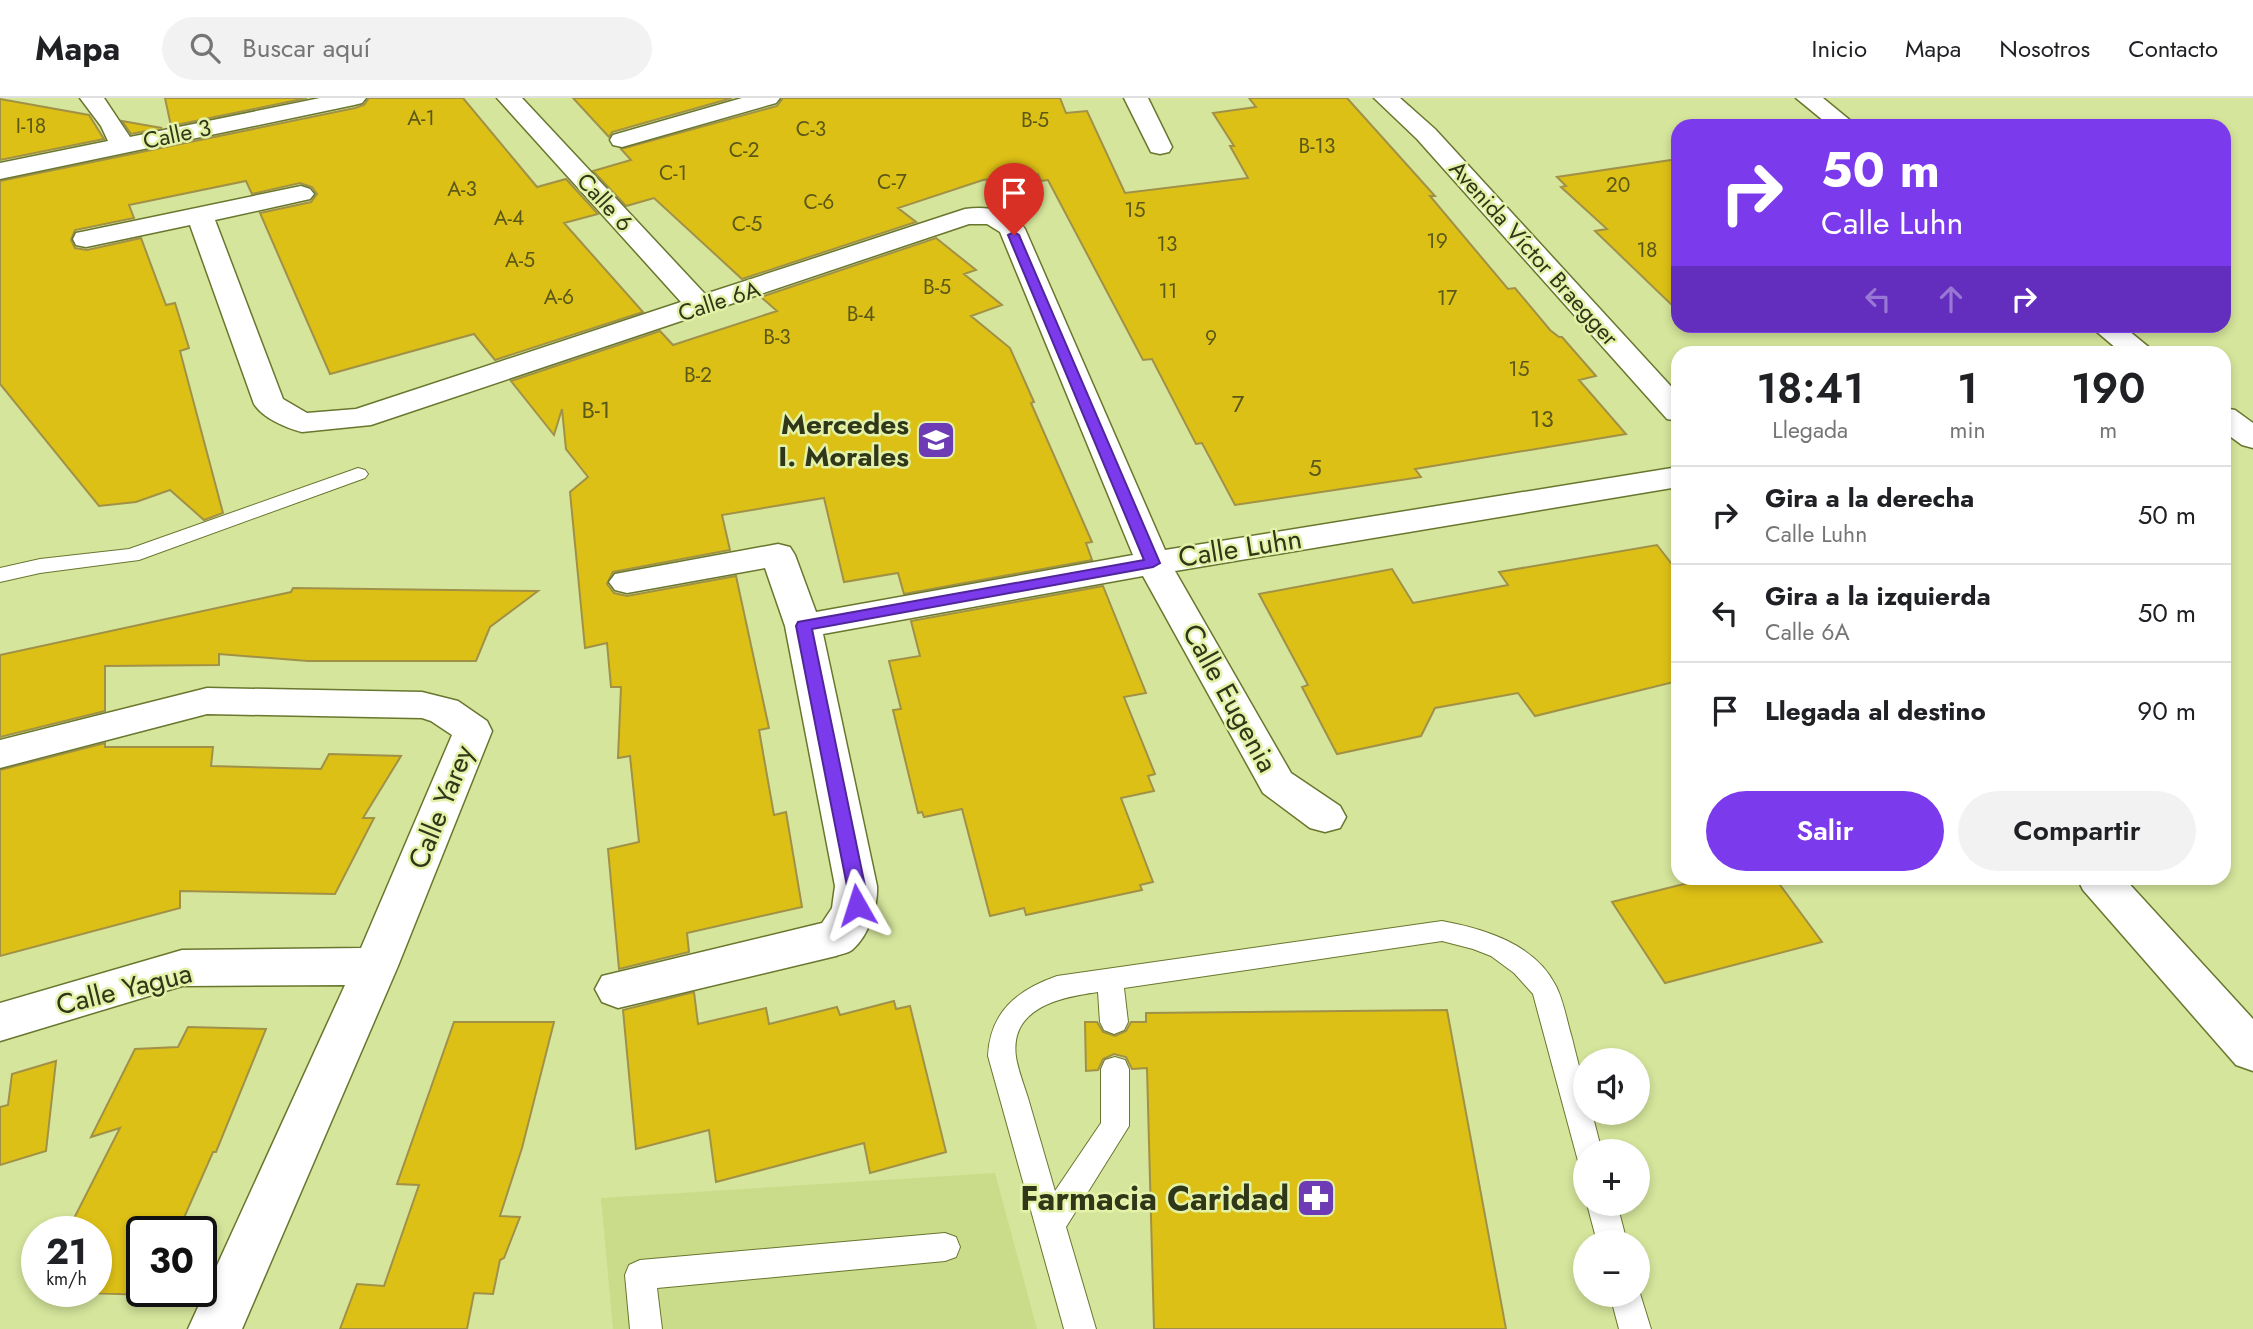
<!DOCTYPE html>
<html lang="es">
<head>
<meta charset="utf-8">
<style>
  body { margin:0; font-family:Jost,sans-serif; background:#f2f2f2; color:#202124; height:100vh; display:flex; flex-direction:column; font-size:26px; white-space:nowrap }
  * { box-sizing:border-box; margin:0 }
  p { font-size:23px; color:#757577 }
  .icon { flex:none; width:38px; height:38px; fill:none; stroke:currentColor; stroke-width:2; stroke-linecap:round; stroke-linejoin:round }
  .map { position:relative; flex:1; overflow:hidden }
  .drawer { position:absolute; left:1671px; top:248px; width:560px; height:539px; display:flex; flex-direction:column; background:#fff; border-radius:21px; box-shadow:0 4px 10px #0003 }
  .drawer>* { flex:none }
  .banner { position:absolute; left:1671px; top:21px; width:560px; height:214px; border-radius:21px; box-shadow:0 4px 10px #0003; background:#7c3aed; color:#fff; overflow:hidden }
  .buttons { position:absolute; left:1573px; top:950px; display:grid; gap:14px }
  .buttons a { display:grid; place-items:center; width:77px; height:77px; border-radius:50%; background:#fff; box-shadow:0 4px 10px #0003; font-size:35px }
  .speed { position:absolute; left:21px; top:1118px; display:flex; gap:14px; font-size:35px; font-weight:700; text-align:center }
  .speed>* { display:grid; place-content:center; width:91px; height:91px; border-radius:50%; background:#fff; box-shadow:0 4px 10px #0003; line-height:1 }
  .speed small { font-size:18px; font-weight:400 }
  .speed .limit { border:4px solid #111; border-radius:10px; background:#fff; color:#111 }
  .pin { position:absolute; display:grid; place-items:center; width:60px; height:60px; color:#fff; margin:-72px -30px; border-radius:50% 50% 50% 0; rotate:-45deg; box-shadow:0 0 7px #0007 }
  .pin .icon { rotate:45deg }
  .me { position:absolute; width:77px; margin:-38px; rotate:354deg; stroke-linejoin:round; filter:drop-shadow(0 0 5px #0008) }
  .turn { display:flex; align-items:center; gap:24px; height:147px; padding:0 35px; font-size:32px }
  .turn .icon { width:91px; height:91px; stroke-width:2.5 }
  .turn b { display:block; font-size:49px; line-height:60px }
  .lanes { display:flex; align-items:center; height:66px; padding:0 35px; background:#0003; justify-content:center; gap:35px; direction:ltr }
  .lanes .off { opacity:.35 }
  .eta { display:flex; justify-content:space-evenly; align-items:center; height:119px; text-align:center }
  .eta b { font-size:42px; font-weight:600; line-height:49px }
  .cta { display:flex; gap:14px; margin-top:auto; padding:14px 35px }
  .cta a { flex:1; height:80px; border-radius:42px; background:#7c3aed; color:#fff; font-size:28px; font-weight:600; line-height:80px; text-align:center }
  .cta a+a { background:#f2f2f2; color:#202124 }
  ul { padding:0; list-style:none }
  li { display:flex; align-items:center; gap:21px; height:98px; padding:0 35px; border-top:2px solid #e0e0e0 }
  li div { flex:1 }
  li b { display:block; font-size:26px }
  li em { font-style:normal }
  header { display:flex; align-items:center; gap:42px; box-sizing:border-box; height:98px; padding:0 35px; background:#fff; border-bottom:2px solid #e0e0e0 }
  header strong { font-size:33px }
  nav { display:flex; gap:38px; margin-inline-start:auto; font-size:24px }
  .search { width:490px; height:63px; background:#f2f2f2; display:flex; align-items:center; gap:18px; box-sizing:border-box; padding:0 24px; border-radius:38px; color:#757577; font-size:26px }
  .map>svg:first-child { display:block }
  .built { fill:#cadb8a }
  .building { fill:#ddc016; stroke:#a09147; stroke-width:2 }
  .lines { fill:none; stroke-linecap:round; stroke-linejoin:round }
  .service-casing { stroke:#69762e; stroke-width:2 }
  .minor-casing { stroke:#69762e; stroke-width:3 }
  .service { fill:#fff; fill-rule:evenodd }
  .minor { fill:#fff; fill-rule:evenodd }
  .route { fill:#7c3aed; stroke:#51269a; stroke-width:2 }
  .labels { text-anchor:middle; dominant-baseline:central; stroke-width:5; stroke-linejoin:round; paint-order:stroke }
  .far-number-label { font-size:21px; fill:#5b5818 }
  .far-street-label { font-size:23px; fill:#303618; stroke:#e3f2a8 }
  .number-label { font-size:24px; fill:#5b5818 }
  .poi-label { font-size:28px; font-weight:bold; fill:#303618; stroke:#e3f2a8; text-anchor:end }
  .street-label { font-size:28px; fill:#303618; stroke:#e3f2a8 }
  .near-poi-label { font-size:33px; font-weight:bold; fill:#303618; stroke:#e3f2a8; text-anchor:end }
</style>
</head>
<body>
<header>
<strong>Mapa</strong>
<div class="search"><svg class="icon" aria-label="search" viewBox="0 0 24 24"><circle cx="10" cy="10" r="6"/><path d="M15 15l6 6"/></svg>Buscar aquí</div>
<nav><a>Inicio</a><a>Mapa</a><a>Nosotros</a><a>Contacto</a></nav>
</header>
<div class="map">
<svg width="2253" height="1231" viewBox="0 0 2253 1231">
  <rect width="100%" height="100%" fill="#d5e59b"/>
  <!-- built -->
  <path class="built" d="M995 1075 1037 1231H613L601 1100Z"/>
  <!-- building -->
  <path class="building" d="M165 0H307L171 28Z
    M369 0H463L537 89 566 81 598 116 564 125 643 214 495 262 474 236 330 276 260 115 311 104 317 96 312 89 300 85 252 96 246 83 129 107 134 120 75 132 71 142 75 150 87 152 141 140 166 207 175 205 189 250 180 253 223 415 204 422 170 392 136 404 99 408 0 286V83L355 10 364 7Z
    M573 0H732L612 34 609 39Z
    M783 0H1060L1066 15 1087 13 1125 95 1248 80 1230 48H1234L1213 15 1256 9 1249 0H1347L1435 98H1430L1508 191 1515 190 1550 232 1559 239H1562L1596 278 1579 282 1626 336 1415 371 1421 379 1235 407 1202 345 1196 346 1152 261 1143 262 1048 82 1041 83 1038 76 983 82 898 110 916 124 742 181 654 100 626 108 593 73 631 62 621 51 777 8Z
    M0 1 89 17 104 41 0 62Z
    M122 23 162 30 131 36Z
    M1678 61V213L1595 133 1607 131 1561 89 1566 88 1557 79Z
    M936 140 976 172 964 176 1002 207 971 218 1010 250 1034 304 1031 305 1092 444 1086 445 1092 462 904 496 898 475 844 484 824 400 722 417 730 452 613 474 607 486 614 495 627 498 736 478 769 630 759 632 774 717 786 714 802 809 687 835 689 854 619 871 608 751 639 744 630 658 618 660 621 589H611L607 545 585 550 570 394 588 379 566 351 562 311 554 337 511 283 660 233 673 247 777 213 761 199Z
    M1657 447 1678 474V583L1535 618 1518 595 1435 610 1421 638 1337 656 1302 589 1308 587 1259 496 1392 471 1413 505 1508 487 1499 474Z
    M1103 488 1146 595 1124 599 1155 676 1148 678 1154 693 1121 700 1153 784 1140 787 1142 792 1026 817 1024 810 990 818 962 711 924 719 922 714 918 715 893 612 901 611 889 563 920 558 911 523Z
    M293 490 538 493 490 529 476 563H308L219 556V567L105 568V613L0 639V557L291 494Z
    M105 645V649H213L211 668 321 671 329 656 401 658 363 720H374L335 796 180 793V810L0 858V672Z
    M1708 780H1775L1822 844 1665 885 1612 804Z
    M694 894 698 926 766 910 769 926 837 909 840 917 894 903 896 911 910 908 946 1054 870 1075 864 1045 716 1084 709 1032 636 1051 623 912Z
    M1447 912 1506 1231H1154L1147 970 1132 971 1126 959 1114 956 1103 961 1098 972 1086 973 1085 924H1097L1103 934 1115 938 1126 933 1131 924H1146V915Z
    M454 924H554L522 1050 500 1118 520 1119 504 1160 500 1162 493 1196 474 1195 467 1231H340L357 1186 384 1188 419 1087 397 1086Z
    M188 929 266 931 216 1054H213L183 1122 176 1134H142V1194H148L147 1197 59 1194H96V1134H67L120 1030 91 1039 135 951 178 949Z
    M56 963 46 1053 0 1067V1009L8 1007 12 976Z"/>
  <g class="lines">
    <!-- service casing -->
    <g class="service-casing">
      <path id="service" d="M358 370 365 372 368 376 365 380 139 462 40 475 0 484V470L40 461 129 451Z
        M1442 823C1485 831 1535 846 1556 888 1564 904 1567 924 1572 940 1578 966 1586 989 1586 1015H1592L1602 1054H1586V1066L1578 1063 1533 896 1514 875 1491 858 1473 851 1442 843 1124 890 1128 924 1124 932 1114 936 1104 932 1100 924 1098 894C1062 899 1009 909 1016 959 1018 972 1024 987 1028 1000 1037 1031 1046 1062 1055 1093L1101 1025V971L1105 962 1115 959 1125 962 1129 971V1028L1066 1129 1096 1231H1064L988 958C990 914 1017 892 1057 878Z
        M1587 1106H1617L1627 1144H1597Z
        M945 1135 956 1139 960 1149 956 1159 945 1163 657 1190 662 1231H630L625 1177 629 1167 640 1162Z
        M1638 1189 1651 1231H1619L1610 1197H1638Z"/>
    </g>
    <!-- minor casing -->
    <g class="minor-casing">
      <path id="minor" d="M80 0H104L130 39 320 0H366L362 5 354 7 0 81V65L108 43 101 28Z
        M497 0H522L705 196 965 111C987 108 1012 111 1025 131L1165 452 1678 369V389L1175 473 1291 675 1340 708 1346 719 1340 730 1325 734 1310 730 1263 695 1143 478 823 536 877 788C878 808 869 838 852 852 848 855 841 856 836 858L618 910 602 904 595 891 602 878 822 825 832 810 835 788 785 528 765 470 627 495 615 492 609 484 615 476 778 446 790 449 795 457 816 514 1133 457 1000 134 987 126H969L713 212 711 215 699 217 371 327 302 334C286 330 263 320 254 306L190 127 86 149 76 147 73 141 76 135 86 133 301 88 310 91 314 96 310 101 215 122 283 301 307 315 356 311 681 204Z
        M742 0H780L776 5 622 49 613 47 610 42 613 37Z
        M1124 0H1148L1172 49 1169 54 1160 56 1151 54Z
        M1374 0H1400L1435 31 1678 296V323L1667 321 1417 41Z
        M1796 0H1823L1857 28H1830Z
        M2090 228H2123L2157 256H2123Z
        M2224 310 2235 312 2253 325V350L2242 347 2224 334Z
        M207 590 422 594 458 603 487 623 492 633 398 868 242 1231H188L345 887 182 888 0 943V905L182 852 361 850 452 637 431 623 422 620 207 616 0 670V642Z
        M2077 780H2124L2253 921V973L2236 967 2083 792Z"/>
    </g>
    <!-- service -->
    <use href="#service" class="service"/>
    <!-- minor -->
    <use href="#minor" class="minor"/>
  </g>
  <!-- route -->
  <path class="route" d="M1014 134 1019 137 1160 465 1153 469 812 531 865 788 866 807 863 812H851L847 788 796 528 798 524 1144 462 1008 137Z"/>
  <!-- icons -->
  <defs>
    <g id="school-square" transform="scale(2.0125)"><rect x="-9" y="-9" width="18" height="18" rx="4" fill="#6d3cb4" stroke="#e3f2a8"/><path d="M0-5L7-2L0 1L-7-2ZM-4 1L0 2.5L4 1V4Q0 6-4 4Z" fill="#fff"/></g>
    <g id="pharmacy-square" transform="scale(2.0125)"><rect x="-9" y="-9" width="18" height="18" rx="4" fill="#6d3cb4" stroke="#e3f2a8"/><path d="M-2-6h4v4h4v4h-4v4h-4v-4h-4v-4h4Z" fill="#fff"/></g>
  </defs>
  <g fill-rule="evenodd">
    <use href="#school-square" x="936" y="342"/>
    <use href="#pharmacy-square" x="1316" y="1100"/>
  </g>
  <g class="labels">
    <!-- far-number labels -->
    <g class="far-number-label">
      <text x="421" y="20">A-1</text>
      <text x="1035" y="22">B-5</text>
      <text x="31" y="28">I-18</text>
      <text x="811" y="31">C-3</text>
      <text x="1317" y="48">B-13</text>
      <text x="744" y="52">C-2</text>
      <text x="673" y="75">C-1</text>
      <text x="892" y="84">C-7</text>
      <text x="1618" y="87">20</text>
      <text x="462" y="91">A-3</text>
      <text x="819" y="104">C-6</text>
      <text x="1135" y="112">15</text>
      <text x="509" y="120">A-4</text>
      <text x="747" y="126">C-5</text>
      <text x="1437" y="143">19</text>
      <text x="1167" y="146">13</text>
      <text x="1647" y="152">18</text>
      <text x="520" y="162">A-5</text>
      <text x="937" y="189">B-5</text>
      <text x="1168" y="193">11</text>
      <text x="559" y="199">A-6</text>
      <text x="1447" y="200">17</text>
      <text x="861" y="216">B-4</text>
      <text x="777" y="239">B-3</text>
      <text x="1211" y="240">9</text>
      <text x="1519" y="271">15</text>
      <text x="698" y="277">B-2</text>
    </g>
    <!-- far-street labels -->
    <g class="far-street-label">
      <text transform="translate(177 36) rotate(-12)">Calle 3</text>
      <text transform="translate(605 104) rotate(47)">Calle 6</text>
      <text transform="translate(1534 155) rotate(48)">Avenida Víctor Braegger</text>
      <text transform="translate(719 203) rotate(-18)">Calle 6A</text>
    </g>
    <!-- number labels -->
    <g class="number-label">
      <text x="1238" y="305">7</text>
      <text x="596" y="311">B-1</text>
      <text x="1542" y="320">13</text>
      <text x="1315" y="369">5</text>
    </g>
    <!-- poi labels -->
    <g class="poi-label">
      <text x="909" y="326">Mercedes<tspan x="909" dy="32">I. Morales</tspan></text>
    </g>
    <!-- street labels -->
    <g class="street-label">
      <text transform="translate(1240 450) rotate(-9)">Calle Luhn</text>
      <text transform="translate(1230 600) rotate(61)">Calle Eugenia</text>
      <text transform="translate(441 709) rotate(-68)">Calle Yarey</text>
      <text transform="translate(124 891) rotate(-14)">Calle Yagua</text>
    </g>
    <!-- near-poi labels -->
    <g class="near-poi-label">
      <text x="1289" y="1100">Farmacia Caridad</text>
    </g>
  </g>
</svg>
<div class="buttons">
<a><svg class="icon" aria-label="sound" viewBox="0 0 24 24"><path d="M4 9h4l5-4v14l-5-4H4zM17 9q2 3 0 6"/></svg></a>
<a>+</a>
<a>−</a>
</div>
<div class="speed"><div>21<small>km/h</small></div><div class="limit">30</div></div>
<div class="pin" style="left:1014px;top:137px;background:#d93025"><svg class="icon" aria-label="arrive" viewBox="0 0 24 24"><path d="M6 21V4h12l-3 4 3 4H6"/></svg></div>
<svg class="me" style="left:857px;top:807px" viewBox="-20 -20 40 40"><path d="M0-17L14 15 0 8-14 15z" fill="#7c3aed" stroke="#fff" stroke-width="4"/></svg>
<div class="banner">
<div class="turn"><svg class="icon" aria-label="right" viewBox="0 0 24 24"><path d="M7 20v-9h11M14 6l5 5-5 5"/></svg><div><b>50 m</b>Calle Luhn</div></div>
<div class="lanes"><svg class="icon off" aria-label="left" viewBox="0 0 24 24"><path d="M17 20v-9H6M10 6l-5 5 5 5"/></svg><svg class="icon off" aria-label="ahead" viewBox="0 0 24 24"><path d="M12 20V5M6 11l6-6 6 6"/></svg><svg class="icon" aria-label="right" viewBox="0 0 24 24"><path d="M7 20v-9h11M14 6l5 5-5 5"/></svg></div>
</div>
<section class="drawer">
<div class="eta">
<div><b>18:41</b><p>Llegada</p></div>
<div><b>1</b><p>min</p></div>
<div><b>190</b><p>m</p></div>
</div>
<ul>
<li><svg class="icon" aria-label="right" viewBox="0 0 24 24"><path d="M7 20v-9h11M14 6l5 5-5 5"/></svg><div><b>Gira a la derecha</b><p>Calle Luhn</p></div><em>50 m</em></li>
<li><svg class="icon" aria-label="left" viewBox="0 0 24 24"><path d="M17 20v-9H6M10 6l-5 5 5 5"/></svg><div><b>Gira a la izquierda</b><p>Calle 6A</p></div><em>50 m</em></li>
<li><svg class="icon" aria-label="arrive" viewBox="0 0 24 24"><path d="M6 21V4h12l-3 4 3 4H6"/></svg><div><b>Llegada al destino</b></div><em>90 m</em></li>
</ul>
<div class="cta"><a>Salir</a><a>Compartir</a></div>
</section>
</div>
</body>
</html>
